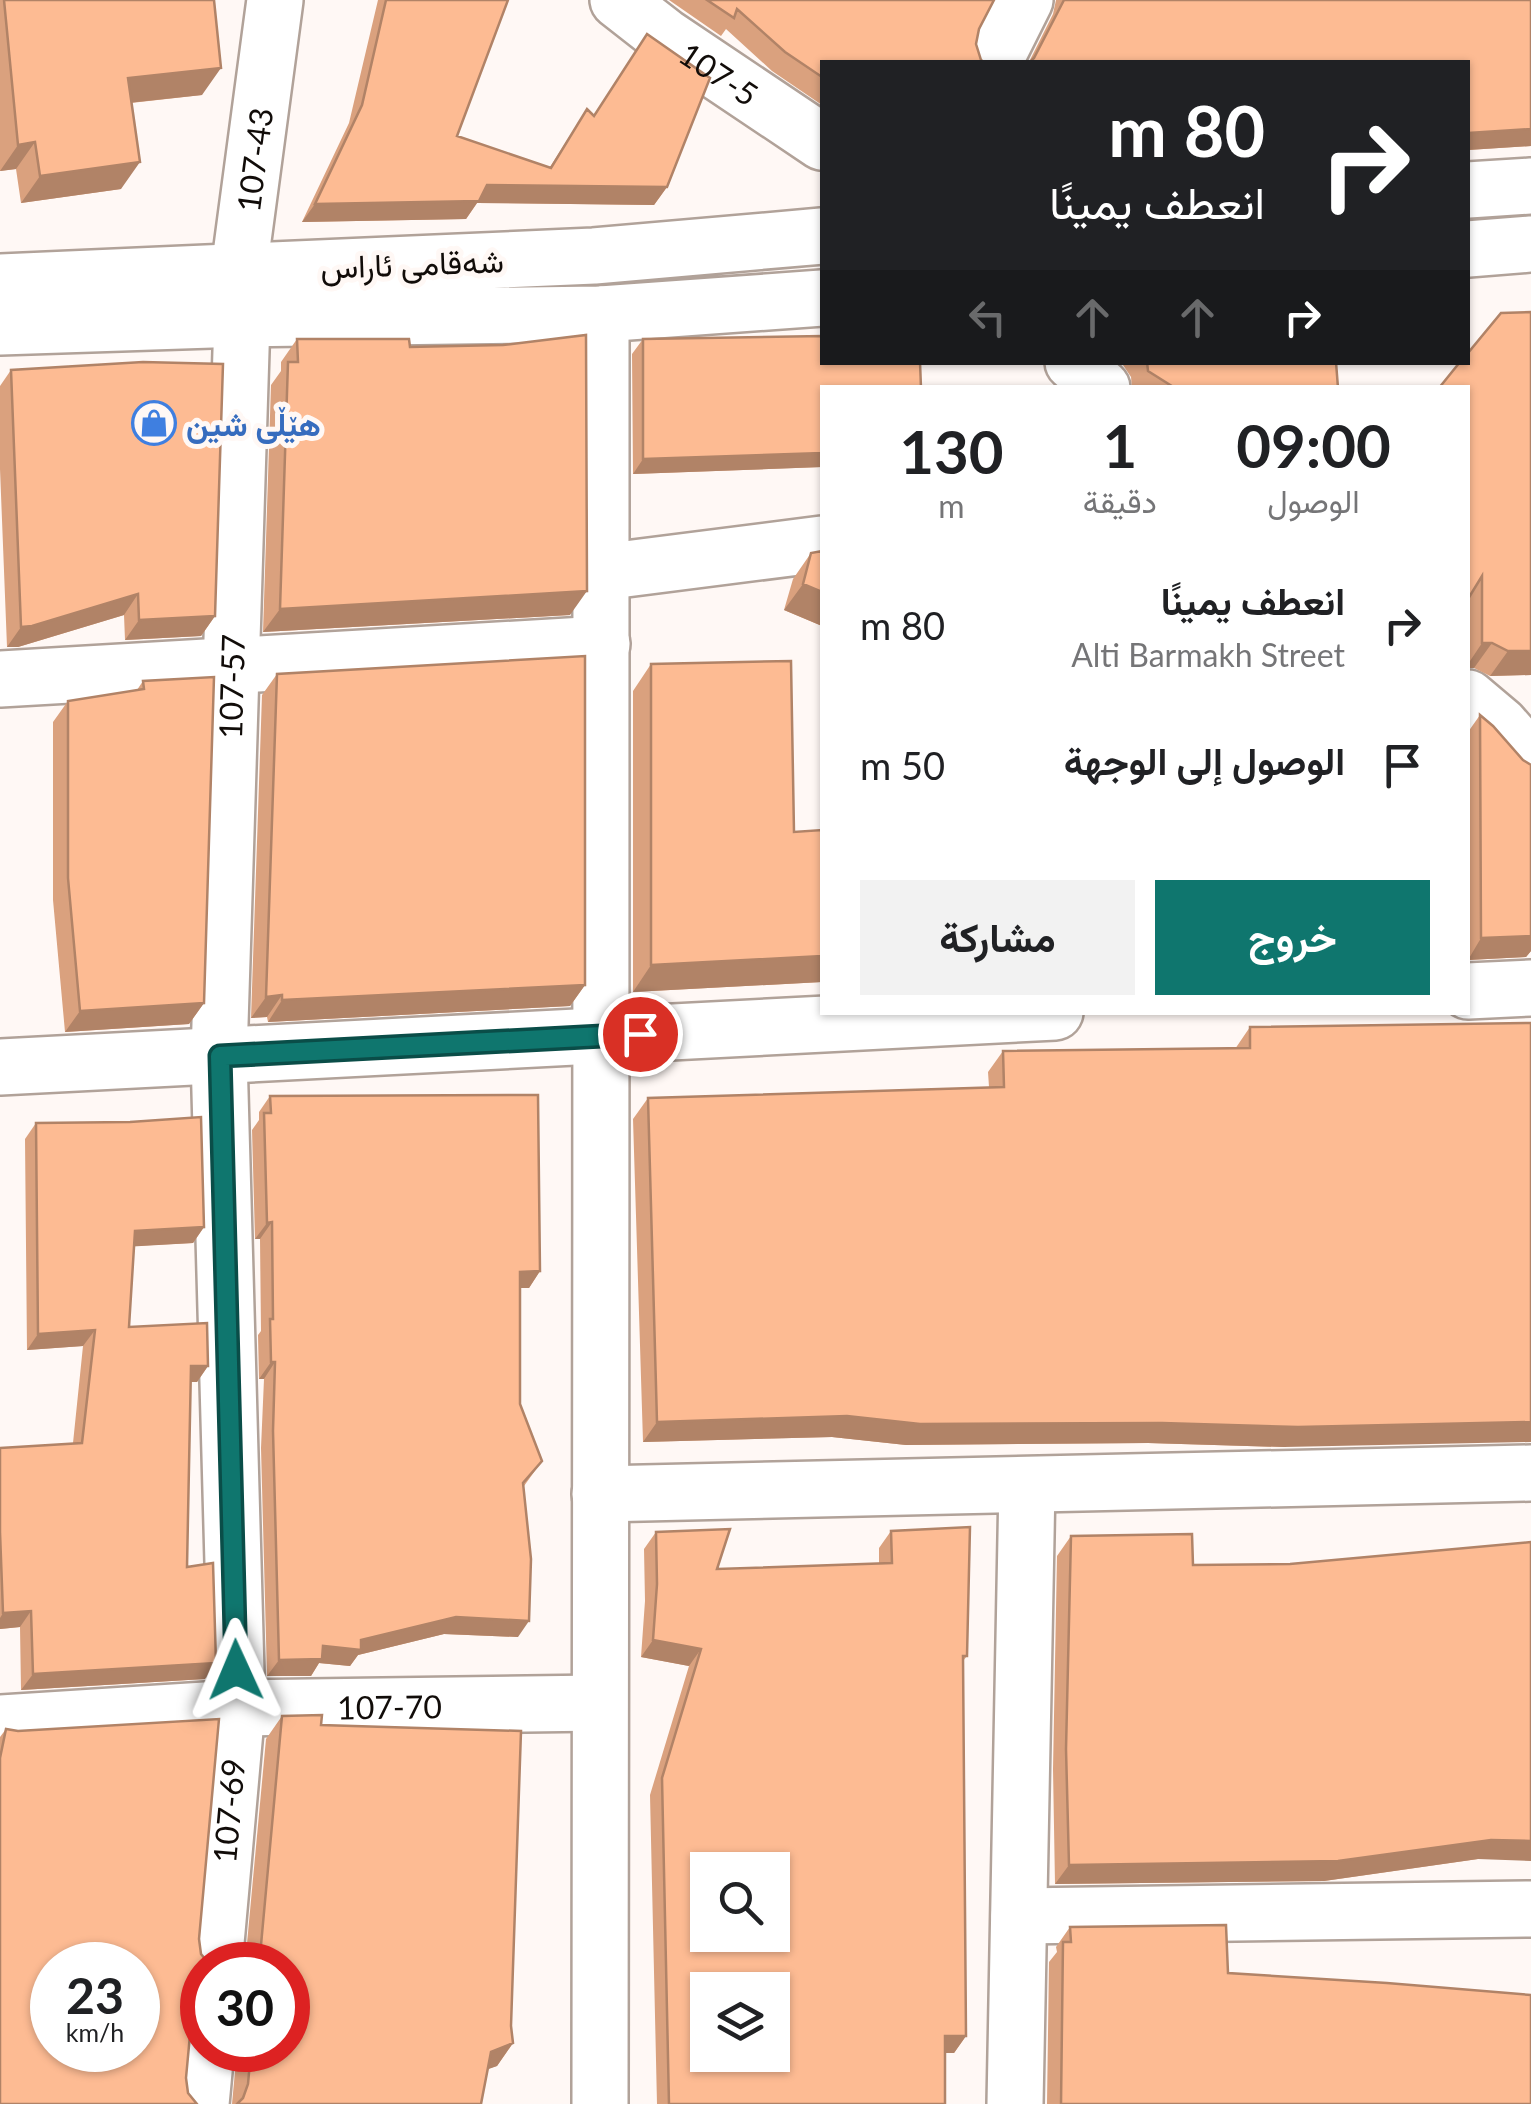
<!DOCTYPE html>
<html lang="ar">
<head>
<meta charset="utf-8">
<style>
  body { margin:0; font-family:Lato,Vazirmatn,sans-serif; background:#f2f2f2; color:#202124; direction:rtl; height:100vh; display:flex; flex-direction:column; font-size:38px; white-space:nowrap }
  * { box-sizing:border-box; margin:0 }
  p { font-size:32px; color:#757577 }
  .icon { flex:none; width:55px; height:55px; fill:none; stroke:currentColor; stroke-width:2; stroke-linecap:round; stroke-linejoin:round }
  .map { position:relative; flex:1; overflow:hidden; direction:ltr }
  .panel { position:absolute; left:820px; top:385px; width:650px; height:630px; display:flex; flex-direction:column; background:#fff; border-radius:0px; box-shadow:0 2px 8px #0004; direction:rtl }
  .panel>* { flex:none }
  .hud { position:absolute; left:820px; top:60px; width:650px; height:305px; border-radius:0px; box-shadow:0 2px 8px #0004; direction:rtl; background:#202124; color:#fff; overflow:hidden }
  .tools { position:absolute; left:690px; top:1852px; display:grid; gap:20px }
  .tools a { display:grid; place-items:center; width:100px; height:100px; border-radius:0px; background:#fff; box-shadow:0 2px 8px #0004; font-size:50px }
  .speed { position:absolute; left:30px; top:1942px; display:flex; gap:20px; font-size:50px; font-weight:700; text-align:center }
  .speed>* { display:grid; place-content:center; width:130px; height:130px; border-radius:50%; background:#fff; box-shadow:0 2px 8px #0004; line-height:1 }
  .speed small { font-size:25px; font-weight:400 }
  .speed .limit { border:15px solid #d22; background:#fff; color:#111 }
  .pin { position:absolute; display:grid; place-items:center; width:85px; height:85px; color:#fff; margin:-42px; border:5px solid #fff; border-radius:50%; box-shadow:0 2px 10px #0007 }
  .me { position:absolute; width:110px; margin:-55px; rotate:359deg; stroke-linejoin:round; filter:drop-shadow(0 0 8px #0008) }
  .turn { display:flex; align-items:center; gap:35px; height:210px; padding:0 40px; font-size:45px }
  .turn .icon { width:130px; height:130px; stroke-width:2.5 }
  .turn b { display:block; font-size:70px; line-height:85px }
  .lanes { display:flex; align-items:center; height:95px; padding:0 40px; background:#0003; justify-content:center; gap:50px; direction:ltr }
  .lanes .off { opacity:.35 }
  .eta { display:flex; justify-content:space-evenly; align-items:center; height:170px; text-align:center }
  .eta b { font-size:60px; font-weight:700; line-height:70px }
  .action { display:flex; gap:20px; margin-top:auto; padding:20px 40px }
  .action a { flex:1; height:115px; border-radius:0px; background:#0f766e; color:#fff; font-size:40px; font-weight:700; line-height:115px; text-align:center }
  .action a+a { background:#f2f2f2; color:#202124 }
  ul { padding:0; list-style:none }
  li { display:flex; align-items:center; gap:30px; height:140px; padding:0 40px }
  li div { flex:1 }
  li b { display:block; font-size:38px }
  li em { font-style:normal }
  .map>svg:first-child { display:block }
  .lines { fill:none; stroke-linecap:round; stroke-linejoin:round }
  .minor-casing { stroke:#b1a299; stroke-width:60 }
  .major-casing { stroke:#b1a299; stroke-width:60 }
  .minor { stroke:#fff; stroke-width:55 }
  .major { stroke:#fff; stroke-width:55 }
  .wall { fill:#daa17e }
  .shaded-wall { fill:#b18367 }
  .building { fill:#fdbb93; stroke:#b18367; stroke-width:2.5; fill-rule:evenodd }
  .route-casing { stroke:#0a4d48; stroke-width:25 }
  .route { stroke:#0f766e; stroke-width:18 }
  .labels { text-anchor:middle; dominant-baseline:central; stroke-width:10; stroke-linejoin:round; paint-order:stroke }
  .street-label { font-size:32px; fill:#110c09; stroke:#fff8f5 }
  .shop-label { font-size:32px; font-weight:bold; fill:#366cbe; stroke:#fff8f5; text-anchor:start }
</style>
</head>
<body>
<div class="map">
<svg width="1531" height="2104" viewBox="0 0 1531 2104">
  <rect width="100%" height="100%" fill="#fff8f5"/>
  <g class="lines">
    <!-- minor casing -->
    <g class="minor-casing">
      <g id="minor">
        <path id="s1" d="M618 0 664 36 822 142"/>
        <path d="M994 62 1025 0"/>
        <path d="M1073 362 1102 388"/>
        <path d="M602 572 822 544"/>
        <path d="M0 679 602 644"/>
        <path d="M1468 698 1500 725 1531 760"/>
        <path d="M1468 991 1531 988"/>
        <path d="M0 1067 1055 1012"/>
        <path d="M600 1494 1531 1473"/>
        <path id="s2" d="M0 1723 237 1708 599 1703"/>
        <path d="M1019 1916 1531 1909"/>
        <path id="s3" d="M214 1965 237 1708 219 1056 242 319 239 270 275 0"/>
        <path d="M201 2104 206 2050"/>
        <path d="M600 2104C599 1507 603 911 601 314"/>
        <path d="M1015 2104 1027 1485"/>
      </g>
    </g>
    <!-- major casing -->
    <g class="major-casing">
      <path id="major" d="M1468 190 1531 186
        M1468 249 1531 244
        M0 282 594 256 822 236
        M0 327 242 319 601 314 822 298"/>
    </g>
    <!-- minor -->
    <use href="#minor" class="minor"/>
    <!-- major -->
    <use href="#major" class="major"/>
  </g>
  <!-- wall -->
  <path class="wall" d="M0 0H214L202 95 131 103 121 189 21 203 16 169 0 171Z
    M378 0H508L457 136 550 167 587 109 594 115 647 34 667 187 654 205 477 203 466 219 302 222 349 123Z
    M669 0H994L822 62V105L772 71 726 29 721 36Z
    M1056 0H1531V146L1468 150V62H1029L1053 14Z
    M1531 312V675L1490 676 1474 668H1468V388Z
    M297 339 410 347 570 615 263 632 271 385 281 371V362Z
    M643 339 822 388V467L633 474 632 354Z
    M1121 362H1336L1338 388H1132L1131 377Z
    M11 370 215 616 201 636 125 640 124 615 18 647H7L0 469V386Z
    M822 551V626L784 610 793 579 811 553Z
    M651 664 794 832 822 830V982L633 992V691Z
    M277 674 585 985 570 1006 268 1022 267 1017 251 1018 262 695Z
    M143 681 204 1003 189 1024 65 1032 53 900V722L68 701 137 690Z
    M1480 715 1523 760 1531 765V951L1526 957 1468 960V732Z
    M1250 1027 1284 1447 1148 1443 906 1445 832 1437 643 1442 633 1119 648 1098 989 1087 988 1072 1003 1051 1235 1049Z
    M270 1096 540 1271 529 1288H520V1404L542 1461 524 1486 518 1637 444 1634 358 1655 350 1666 319 1663 311 1676H267L261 1448 264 1379H259L258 1335 261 1331 260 1239H255L252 1130 259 1120V1112Z
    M36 1123 204 1227 193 1243 134 1246 129 1327 208 1366 197 1382H191L187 1567 205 1679 21 1690 20 1627 0 1629V1448L73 1443 83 1346 27 1350 25 1139Z
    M891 1531 967 1656 963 1661 966 2036 954 2053H945V2104H657L650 1795 689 1666 641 1657 645 1601 644 1549 656 1532 717 1569 879 1563V1548Z
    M1071 1536 1193 1565 1290 1564 1478 1859 1324 1881 1055 1884 1053 1769 1057 1556Z
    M282 1716 321 1725 511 2026 513 2043 497 2066 487 2069 481 2104H232L237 2050H288V1965H245L266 1739Z
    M6 1729 199 1939 202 1965V2020L194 2021 191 2024 0 2104V1737Z
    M1070 1927 1228 1973 1531 2104H1047L1049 1962 1057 1952 1056 1947Z"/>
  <!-- shaded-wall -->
  <path class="shaded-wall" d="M221 68 202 95 109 105 128 78Z
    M1531 129V146L1468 150V133Z
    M35 142 16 169 0 171 18 145Z
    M140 162 121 189 21 203 40 176Z
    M487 185 667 187 654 205 477 203 466 219 302 222 315 204Z
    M822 453V467L633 474 643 459Z
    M803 584 822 592V626L784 610Z
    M587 591 570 615 263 632 280 609Z
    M138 594 124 615 18 647H7L21 627Z
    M215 616 201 636 125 640 139 620Z
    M1482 643H1492L1474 668H1468V664Z
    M1508 651H1531V675L1490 676Z
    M1531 936V951L1526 957 1468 960 1481 938Z
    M822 956V982L633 992 651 965Z
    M585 985 570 1006 268 1022 282 1000Z
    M282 995 267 1017 251 1018 266 997Z
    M204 1003 189 1024 65 1032 80 1011Z
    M272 1222 260 1239H255L267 1223Z
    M204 1227 193 1243 124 1247 135 1231Z
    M540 1271 529 1288H508L520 1272Z
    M95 1330 83 1346 27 1350 38 1334Z
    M271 1362H275L264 1379H259Z
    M191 1366H208L197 1382H180Z
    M847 1416 1531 1422V1442L1284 1447 1148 1443 906 1445 832 1437 643 1442 657 1422Z
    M31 1611 20 1627 0 1629V1618L3 1613Z
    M456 1617 529 1621 518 1637 444 1634 358 1655 350 1666 319 1663 311 1676H267L279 1660 323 1646 361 1640Z
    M653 1640 701 1649 689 1666 641 1657Z
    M216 1663 205 1679 21 1690 33 1674Z
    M1491 1840 1531 1841V1861L1478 1859 1324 1881 1055 1884 1069 1865Z
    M202 2005V2020L194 2021 180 2033 196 2010Z
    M945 2036H966L954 2053H933Z
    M513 2043 497 2066 475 2074 491 2052Z"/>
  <!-- building -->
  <path class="building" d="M4 0H214L221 68 128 78 140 162 40 176 35 142 18 145Z
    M386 0H508L457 136 551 168 587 109 594 116 647 34 710 78 667 187 487 185 479 201 315 204 362 105Z
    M707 0H994L979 29 976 44 981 60 984 62H822V77L785 52 737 9 734 18Z
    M1064 0H1531V129L1468 133V62H1030L1034 58Z
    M1531 312V651H1508L1492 643H1482V576L1468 599V388H1439L1460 362H1468V353L1501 313Z
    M586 335 587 591 280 609 288 362H298L297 339H409L410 347 503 345Z
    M822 336V362H920L921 388H822V453L643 459V339Z
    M143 362 223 364 215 616 139 620 138 594 32 626 21 627 11 370Z
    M1147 362H1336L1338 388H1175L1148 371Z
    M822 551V592L803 584 811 553Z
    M585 656V985L282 1000V995L266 997 277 674Z
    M791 661 794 832 822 830V956L651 965V664Z
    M214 677 204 1003 80 1011 68 878V701L144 689 143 681Z
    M1480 715 1493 726 1523 760 1531 765V936L1481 938Z
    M1531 1023V1422L1298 1427 1162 1423 920 1424 847 1416 657 1422 648 1098 1004 1087 1003 1051 1250 1048V1027Z
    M538 1095 540 1271 520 1272V1404L542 1461 523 1483 531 1559 529 1621 456 1617 361 1640V1650L323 1646 322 1659 279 1660 273 1431 275 1362H271L270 1319H273L272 1222 267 1223 264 1113H271L270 1096Z
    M201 1117 204 1227 135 1231 129 1327 207 1323 208 1366H191L187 1567 213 1563 216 1663 33 1674 31 1611 3 1613 0 1532V1448L82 1443 95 1330 38 1334 36 1123 130 1122Z
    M970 1527 967 1656H963L966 2036H945V2104H669L662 1778 701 1649 653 1640 657 1584 656 1532 730 1529 717 1569 892 1563 891 1531ZM708 1870H772V1935H708ZM708 1990H772V2055H708Z
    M1192 1534 1193 1565 1290 1564 1531 1542V1841L1491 1840 1338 1861 1069 1865 1066 1749 1071 1536Z
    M322 1715 321 1725 521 1731 511 2026 513 2043 491 2052 481 2104H237L243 2098 248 2084 251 2050H288V1965H250L255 1961 261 1945 282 1716Z
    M219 1719 199 1939 201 1954 210 1965H202V2005L196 2010 191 2024 186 2078 188 2093 197 2104H0V1758L6 1729 18 1731ZM52 1965H138V2050H52Z
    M1226 1925 1228 1973 1387 1983 1531 1995V2104H1061L1063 1942H1071L1070 1927Z"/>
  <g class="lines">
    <!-- route casing -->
    <g class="route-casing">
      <path id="route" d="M236 1670 220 1056 640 1034"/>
    </g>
    <!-- route -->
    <use href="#route" class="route"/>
  </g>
  <!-- icons -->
  <defs>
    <g id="shop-ring" transform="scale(2.25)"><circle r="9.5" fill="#fff8f5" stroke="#3f7fe0" stroke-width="1.5"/><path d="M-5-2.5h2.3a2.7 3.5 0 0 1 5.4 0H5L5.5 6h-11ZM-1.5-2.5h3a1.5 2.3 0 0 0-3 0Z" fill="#3f7fe0"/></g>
  </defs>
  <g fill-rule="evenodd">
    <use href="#shop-ring" x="154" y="423"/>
  </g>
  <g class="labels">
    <!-- street labels -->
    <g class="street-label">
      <text stroke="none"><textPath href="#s1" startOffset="125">107-5</textPath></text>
      <text stroke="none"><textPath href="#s3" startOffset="1808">107-43</textPath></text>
      <text transform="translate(412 263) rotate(-2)">شەقامی ئاراس</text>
      <text stroke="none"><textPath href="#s3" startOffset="1280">107-57</textPath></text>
      <text stroke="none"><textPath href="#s2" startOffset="390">107-70</textPath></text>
      <text stroke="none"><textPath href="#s3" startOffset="155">107-69</textPath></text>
    </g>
    <!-- shop labels -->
    <g class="shop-label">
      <text x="186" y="423">هێڵی شین</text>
    </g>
  </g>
</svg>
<div class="tools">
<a><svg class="icon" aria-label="search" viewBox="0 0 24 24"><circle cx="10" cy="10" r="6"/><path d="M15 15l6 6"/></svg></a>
<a><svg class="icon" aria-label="layers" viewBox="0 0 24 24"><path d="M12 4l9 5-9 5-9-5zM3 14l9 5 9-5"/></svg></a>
</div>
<div class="speed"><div>23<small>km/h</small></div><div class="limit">30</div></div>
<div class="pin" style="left:640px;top:1034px;background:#d93025"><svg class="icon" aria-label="arrive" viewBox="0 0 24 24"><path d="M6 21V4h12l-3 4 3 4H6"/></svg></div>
<svg class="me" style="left:236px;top:1670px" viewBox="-20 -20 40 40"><path d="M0-17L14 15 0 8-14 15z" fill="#0f766e" stroke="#fff" stroke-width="4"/></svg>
<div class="hud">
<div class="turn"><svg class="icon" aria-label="right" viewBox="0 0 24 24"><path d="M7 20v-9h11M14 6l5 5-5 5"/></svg><div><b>80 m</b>انعطف يمينًا</div></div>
<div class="lanes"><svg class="icon off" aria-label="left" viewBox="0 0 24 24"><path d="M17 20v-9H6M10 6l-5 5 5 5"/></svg><svg class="icon off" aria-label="ahead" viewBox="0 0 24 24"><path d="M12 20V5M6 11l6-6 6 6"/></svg><svg class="icon off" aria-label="ahead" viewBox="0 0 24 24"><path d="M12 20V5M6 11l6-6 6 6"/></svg><svg class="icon" aria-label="right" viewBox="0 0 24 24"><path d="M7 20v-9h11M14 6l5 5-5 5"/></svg></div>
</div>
<section class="panel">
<div class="eta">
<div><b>09:00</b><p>الوصول</p></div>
<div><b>1</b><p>دقيقة</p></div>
<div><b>130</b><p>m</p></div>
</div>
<ul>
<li><svg class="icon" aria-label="right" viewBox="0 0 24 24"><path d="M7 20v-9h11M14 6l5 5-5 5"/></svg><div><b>انعطف يمينًا</b><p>Alti Barmakh Street</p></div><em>80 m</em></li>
<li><svg class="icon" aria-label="arrive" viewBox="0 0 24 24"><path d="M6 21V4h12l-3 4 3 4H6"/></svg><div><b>الوصول إلى الوجهة</b></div><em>50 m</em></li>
</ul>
<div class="action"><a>خروج</a><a>مشاركة</a></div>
</section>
</div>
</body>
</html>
